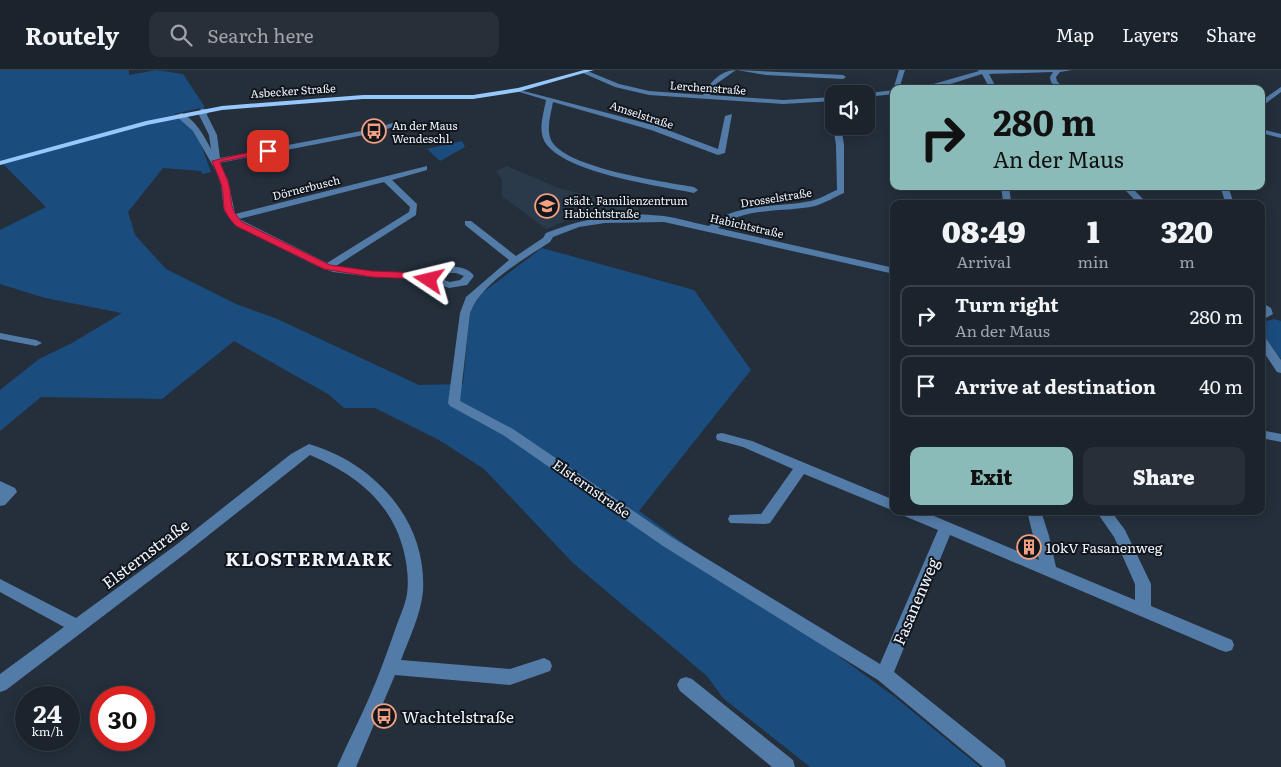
<!DOCTYPE html>
<html lang="en">
<head>
<meta charset="utf-8">
<style>
  body { margin:0; font-family:Literata,serif; background:#282f38; color:#f1f3f6; height:100vh; display:flex; flex-direction:column; font-size:19px; white-space:nowrap }
  * { box-sizing:border-box; margin:0 }
  p { font-size:16px; color:#a0a4a9 }
  .icon { flex:none; width:28px; height:28px; fill:none; stroke:currentColor; stroke-width:2; stroke-linecap:round; stroke-linejoin:round }
  .map { position:relative; flex:1; overflow:hidden }
  .drawer { position:absolute; left:890px; top:130px; width:375px; height:315px; display:flex; flex-direction:column; background:#1b232c; border-radius:10px; box-shadow:0 2px 12px #0003,0 0 0 1px #394048 }
  .drawer>* { flex:none }
  .guide { position:absolute; left:890px; top:15px; width:375px; height:105px; border-radius:10px; box-shadow:0 2px 12px #0003,0 0 0 1px #394048; background:#8bbbb9; color:#111; overflow:hidden }
  .controls { position:absolute; left:825px; top:15px; display:grid; gap:10px }
  .controls a { display:grid; place-items:center; width:50px; height:50px; border-radius:10px; background:#1b232c; box-shadow:0 2px 12px #0003,0 0 0 1px #394048; font-size:25px }
  .speed { position:absolute; left:15px; top:616px; display:flex; gap:10px; font-size:25px; font-weight:700; text-align:center }
  .speed>* { display:grid; place-content:center; width:65px; height:65px; border-radius:50%; background:#1b232c; box-shadow:0 2px 12px #0003,0 0 0 1px #394048; line-height:1 }
  .speed small { font-size:12px; font-weight:400 }
  .speed .limit { border:8px solid #d22; background:#fff; color:#111 }
  .pin { position:absolute; display:grid; place-items:center; width:42px; height:42px; color:#fff; margin:-21px; border-radius:10px; box-shadow:0 2px 8px #0006 }
  .me { position:absolute; width:55px; margin:-28px; rotate:280deg; stroke-linejoin:round; filter:drop-shadow(0 0 4px #0008) }
  .turn { display:flex; align-items:center; gap:18px; height:105px; padding:0 20px; font-size:22px }
  .turn .icon { width:65px; height:65px; stroke-width:2.5 }
  .turn b { display:block; font-size:35px; line-height:42px }
  .eta { display:flex; justify-content:space-evenly; align-items:center; height:85px; text-align:center }
  .eta b { font-size:30px; font-weight:800; line-height:35px }
  .cta { display:flex; gap:10px; margin-top:auto; padding:10px 20px }
  .cta a { flex:1; height:58px; border-radius:10px; background:#8bbbb9; color:#111; font-size:20px; font-weight:800; line-height:58px; text-align:center }
  .cta a+a { background:#282f38; color:#f1f3f6 }
  ul { padding:0; list-style:none }
  li { display:flex; align-items:center; gap:15px; height:62px; margin:0 10px 8px; padding:0 10px; border:2px solid #394048; border-radius:10px }
  li div { flex:1 }
  li b { display:block; font-size:19px }
  li em { font-style:normal }
  header { display:flex; align-items:center; gap:30px; box-sizing:border-box; height:70px; padding:0 25px; background:#1b232c; border-bottom:1px solid #394048 }
  header strong { font-size:24px }
  nav { display:flex; gap:28px; margin-inline-start:auto; font-size:18px }
  .search { width:350px; height:45px; background:#282f38; display:flex; align-items:center; gap:12px; box-sizing:border-box; padding:0 18px; border-radius:10px; color:#a0a4a9; font-size:19px }
  .map>svg:first-child { display:block }
  .built { fill:#2a3a4b }
  .green { fill:#1b4c7e }
  .lines { fill:none; stroke-linecap:round; stroke-linejoin:round }
  .minor { fill:#537ba7; fill-rule:evenodd }
  .major { fill:#96c7fd; fill-rule:evenodd }
  .route { fill:#e11d48; stroke:#92132f }
  .labels { text-anchor:middle; dominant-baseline:central; stroke-width:4; stroke-linejoin:round; paint-order:stroke }
  .far-street-label { font-size:11px; fill:#eef5fd; stroke:#11161c }
  .far-poi-label { font-size:11px; fill:#eef5fd; stroke:#11161c; text-anchor:start }
  .street-label { font-size:14px; fill:#eef5fd; stroke:#11161c }
  .poi-label { font-size:14px; fill:#eef5fd; stroke:#11161c; text-anchor:start }
  .near-street-label { font-size:16px; fill:#eef5fd; stroke:#11161c }
  .near-poi-label { font-size:16px; fill:#eef5fd; stroke:#11161c; text-anchor:start }
  .district-label { font-size:19px; font-weight:bold; letter-spacing:1px; fill:#eef5fd; stroke:#11161c }
</style>
</head>
<body>
<header>
<strong>Routely</strong>
<div class="search"><svg class="icon" aria-label="search" viewBox="0 0 24 24"><circle cx="10" cy="10" r="6"/><path d="M15 15l6 6"/></svg>Search here</div>
<nav><a>Map</a><a>Layers</a><a>Share</a></nav>
</header>
<div class="map">
<svg width="1281" height="697" viewBox="0 0 1281 697">
  <rect width="100%" height="100%" fill="#242f3b"/>
  <!-- built -->
  <path class="built" d="M507 96 558 118 638 138V140L585 146 568 150 546 159 502 126V110L496 101Z"/>
  <!-- green -->
  <path class="green" d="M0 0H129V5L156 0 183 4 205 37 174 44 190 53 199 69 211 102 202 104 201 101 163 98 128 142 135 165 166 199 236 234 275 248 419 315 463 314 470 241 482 223 542 178 694 220 751 300 639 441 895 627 980 697H810L723 628 707 606 573 493 484 399 439 370 375 338H344L328 324 234 271 162 329 41 327 0 361V320L39 289 72 273 122 243 45 228 0 214V160L46 137 4 95H0Z
    M462 71 465 77 440 91 427 79Z
    M1274 249 1281 251V289L1261 262V253Z"/>
  <g class="lines">
    <!-- minor -->
    <path class="minor" d="M585 0 619 14 649 21 703 25C710 12 721 0 736 0L716 14 710 25 783 30 834 27V31L783 34 649 25 615 17 583 3 582 2Z
      M737 0 843 5 846 7 843 9 766 5Z
      M899 0H905L899 19H894V24L866 27V24H863L893 20Z
      M978 0H1072L1060 2 1056 7 1057 11 1064 19H1057L1051 12 1050 7 1053 2 989 4 997 19H990L982 4 935 19H916L979 1Z
      M1281 17V22L1261 37V31Z
      M516 19 657 56 718 79 725 46 732 44 725 83 718 85 651 60 553 32C551 44 546 58 551 70 564 98 665 112 694 117L698 120 694 123C661 116 555 102 543 68 539 56 544 42 546 30L516 21Z
      M201 38 208 40 207 45 217 65 220 88 372 59 396 52V56L374 63 219 93 228 110 235 144 427 96V100L392 110 417 134 416 145 336 196C353 201 405 205 423 203 435 201 445 195 457 197 464 198 470 200 474 206L467 215 449 218 421 209 372 207 333 202 315 195 236 156 224 140 221 115 216 101 193 61 175 45 182 43C196 51 203 64 211 79L209 65 199 45ZM384 112 410 137 409 142 327 193 239 149ZM445 203H456L464 206 460 210 450 212 433 206Z
      M833 56H841L844 75V123C835 127 825 133 815 136 784 143 743 136 718 158L894 198V204L664 152 605 153 579 157 553 167 550 172C524 189 481 213 470 243L460 331 513 359 673 468 880 594 938 460 902 445 900 441H922L1039 490 1027 441H1041L1049 466 1056 497 1135 530V514L1114 467 1096 441H1111L1125 460 1151 514V536L1232 570 1234 575 1232 580 1226 582 1220 580 950 465 894 602 1004 690 1006 697H983L878 610 663 476 503 365 450 336 448 333 460 243 466 227 509 190 465 155V151H471L516 186 543 168 546 163C582 148 624 141 664 146 679 148 694 153 709 156 737 132 777 138 811 131 820 129 829 123 837 120L836 75Z
      M1261 59 1281 64V68L1261 63Z
      M1001 116H1009L1011 131 1010 134H1001L1003 131Z
      M1121 116H1130L1148 134H1139Z
      M1220 116H1228L1234 134H1226Z
      M1261 193 1266 196V203L1261 206Z
      M1261 232 1271 238 1273 244 1261 251Z
      M0 263 36 270 42 273 36 276 0 269Z
      M1261 266 1265 267 1281 290V303L1277 302 1261 278Z
      M1261 360 1281 364V372L1261 368Z
      M722 363 752 371 894 430V441L804 404 770 453 765 454 730 453 728 449 730 445 761 444 793 399 743 377 717 370 716 367 717 364Z
      M309 374C374 393 427 450 423 521 421 544 409 569 401 590L510 599 544 588 550 591 552 596 550 601 510 615 395 605 356 697H337C347 674 359 651 369 628 379 605 387 583 395 560 399 548 405 536 407 524 409 510 407 495 404 482 392 432 355 404 310 385L186 483 6 620 0 622V604L64 557 0 522V509L76 548 176 475 291 384Z
      M0 411 15 418 17 422 5 435 0 436Z
      M686 607 692 609 793 690 795 697H772L680 621 677 615 680 609Z"/>
    <!-- major -->
    <path class="major" d="M584 0H594L518 22 473 29H363L222 40 147 55 0 95V91L146 51 222 36 363 25H473L518 18Z"/>
  </g>
  <!-- route -->
  <path class="route" d="M268 78 271 81 270 82 220 92C223 100 227 108 229 115 233 133 228 137 242 152L330 195 372 201 422 203 433 208V212H429L420 209 372 207 324 199 236 156C217 135 227 136 221 114 219 107 215 99 212 91Z"/>
  <!-- icons -->
  <defs>
    <g id="bus-ring" transform="scale(1.25)"><circle r="9.5" fill="#11161c" stroke="#f2a081" stroke-width="1.5"/><path d="M-5-6H5V4H4V6H2V4H-2V6H-4V4H-5ZM-3.5-4V0h7V-4ZM-3.5 1.2v1.5H-2V1.2ZM2 1.2v1.5H3.5V1.2Z" fill="#f2a081"/></g>
    <g id="school-ring" transform="scale(1.25)"><circle r="9.5" fill="#11161c" stroke="#f2a081" stroke-width="1.5"/><path d="M0-5L7-2L0 1L-7-2ZM-4 1L0 2.5L4 1V4Q0 6-4 4Z" fill="#f2a081"/></g>
    <g id="building-ring" transform="scale(1.25)"><circle r="9.5" fill="#11161c" stroke="#f2a081" stroke-width="1.5"/><path d="M-4-6H4V6H1V3H-1V6H-4ZM-2.5-4.3h1.7v1.8h-1.7ZM.8-4.3h1.7v1.8H.8ZM-2.5-1h1.7V.8h-1.7ZM.8-1h1.7V.8H.8Z" fill="#f2a081"/></g>
  </defs>
  <g fill-rule="evenodd">
    <use href="#bus-ring" x="374" y="61"/>
    <use href="#school-ring" x="547" y="136"/>
    <use href="#building-ring" x="1029" y="477"/>
    <use href="#bus-ring" x="384" y="646"/>
  </g>
  <g class="labels">
    <!-- far-street labels -->
    <g class="far-street-label">
      <text transform="translate(708 17) rotate(4)">Lerchenstraße</text>
      <text transform="translate(293 20) rotate(-4)">Asbecker Straße</text>
      <text transform="translate(642 44) rotate(18)">Amselstraße</text>
      <text transform="translate(306 117) rotate(-14)">Dörnerbusch</text>
      <text transform="translate(776 127) rotate(-9)">Drosselstraße</text>
      <text transform="translate(747 155) rotate(13)">Habichtstraße</text>
    </g>
    <!-- far-poi labels -->
    <g class="far-poi-label">
      <text x="392" y="55">An der Maus<tspan x="392" dy="13">Wendeschl.</tspan></text>
      <text x="564" y="130">städt. Familienzentrum<tspan x="564" dy="13">Habichtstraße</tspan></text>
    </g>
    <!-- street labels -->
    <g class="street-label">
      <text transform="translate(592 418) rotate(35)">Elsternstraße</text>
    </g>
    <!-- poi labels -->
    <g class="poi-label">
      <text x="1046" y="477">10kV Fasanenweg</text>
    </g>
    <!-- near-street labels -->
    <g class="near-street-label">
      <text transform="translate(145 483) rotate(-37)">Elsternstraße</text>
      <text transform="translate(915 531) rotate(-67)">Fasanenweg</text>
    </g>
    <!-- near-poi labels -->
    <g class="near-poi-label">
      <text x="402" y="646">Wachtelstraße</text>
    </g>
    <!-- district labels -->
    <g class="district-label">
      <text x="309" y="488">KLOSTERMARK</text>
    </g>
  </g>
</svg>
<div class="controls">
<a><svg class="icon" aria-label="sound" viewBox="0 0 24 24"><path d="M4 9h4l5-4v14l-5-4H4zM17 9q2 3 0 6"/></svg></a>
</div>
<div class="speed"><div>24<small>km/h</small></div><div class="limit">30</div></div>
<div class="pin" style="left:268px;top:81px;background:#d93025"><svg class="icon" aria-label="arrive" viewBox="0 0 24 24"><path d="M6 21V4h12l-3 4 3 4H6"/></svg></div>
<svg class="me" style="left:429px;top:210px" viewBox="-20 -20 40 40"><path d="M0-17L14 15 0 8-14 15z" fill="#e11d48" stroke="#fff" stroke-width="4"/></svg>
<div class="guide">
<div class="turn"><svg class="icon" aria-label="right" viewBox="0 0 24 24"><path d="M7 20v-9h11M14 6l5 5-5 5"/></svg><div><b>280 m</b>An der Maus</div></div>
</div>
<section class="drawer">
<div class="eta">
<div><b>08:49</b><p>Arrival</p></div>
<div><b>1</b><p>min</p></div>
<div><b>320</b><p>m</p></div>
</div>
<ul>
<li><svg class="icon" aria-label="right" viewBox="0 0 24 24"><path d="M7 20v-9h11M14 6l5 5-5 5"/></svg><div><b>Turn right</b><p>An der Maus</p></div><em>280 m</em></li>
<li><svg class="icon" aria-label="arrive" viewBox="0 0 24 24"><path d="M6 21V4h12l-3 4 3 4H6"/></svg><div><b>Arrive at destination</b></div><em>40 m</em></li>
</ul>
<div class="cta"><a>Exit</a><a>Share</a></div>
</section>
</div>
</body>
</html>
